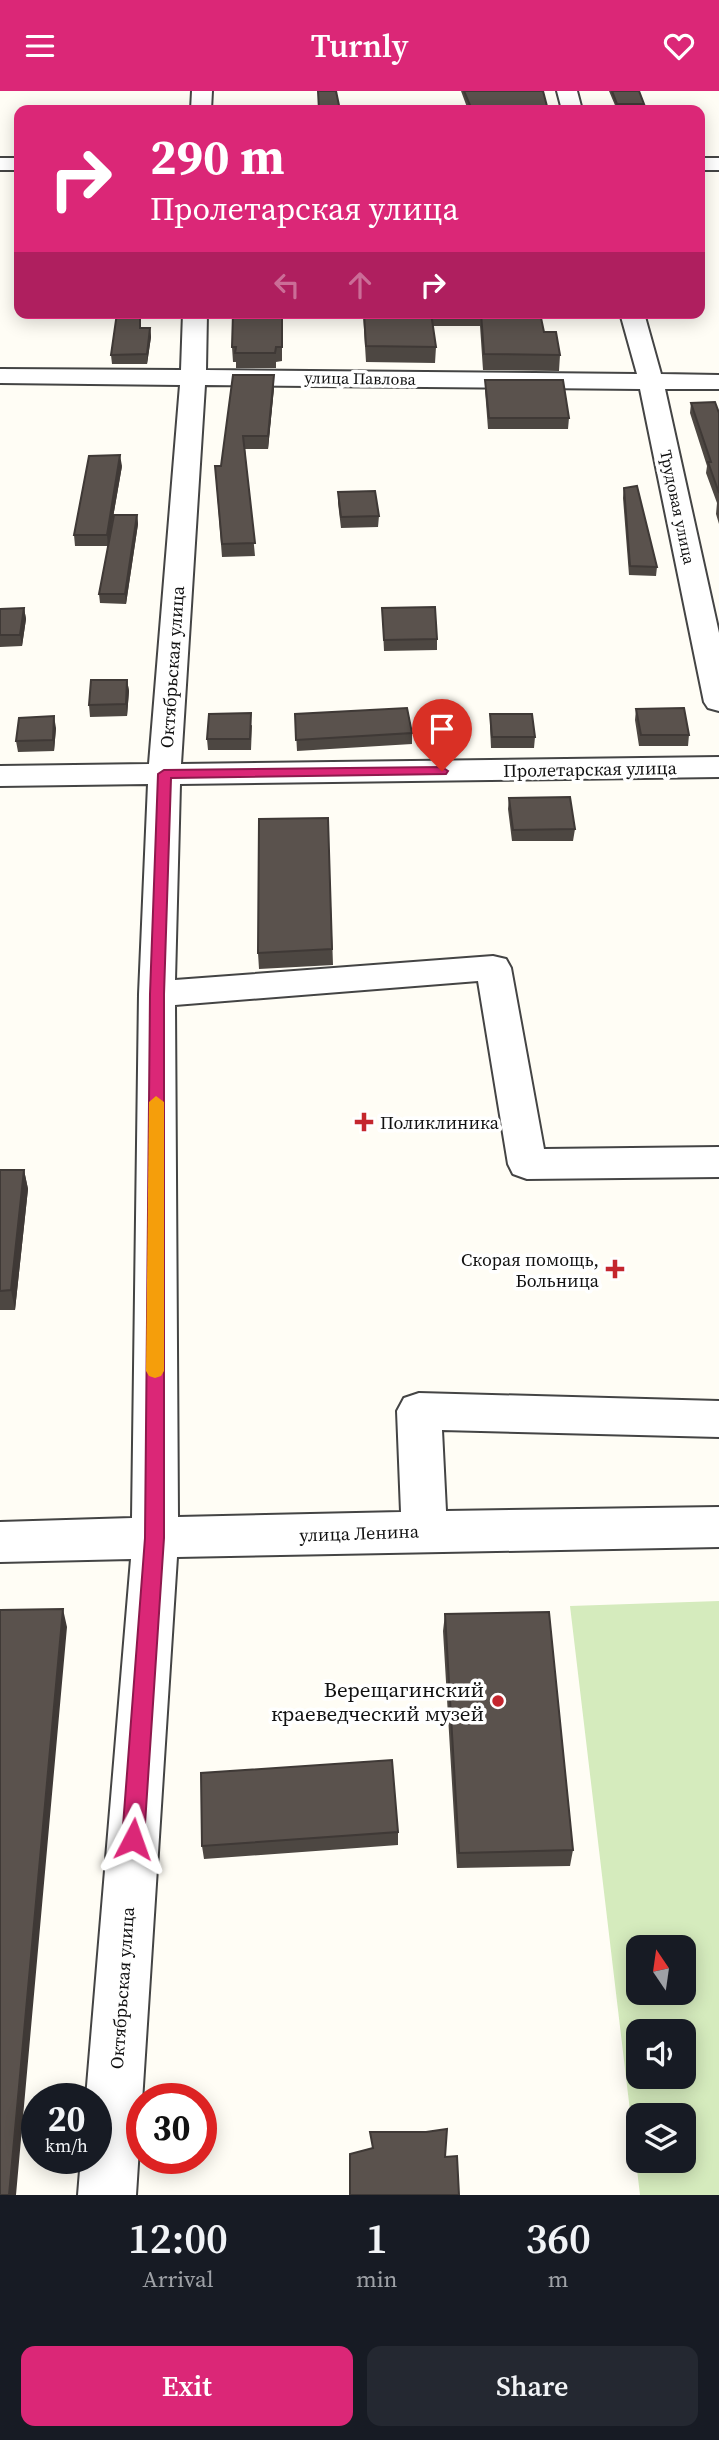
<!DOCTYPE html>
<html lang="en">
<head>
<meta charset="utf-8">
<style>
  body { margin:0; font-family:"Source Serif 4",serif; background:#242831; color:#f1f3f6; height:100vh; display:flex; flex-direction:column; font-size:26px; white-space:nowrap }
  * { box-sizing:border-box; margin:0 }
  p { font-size:23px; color:#9ea1a6 }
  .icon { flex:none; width:38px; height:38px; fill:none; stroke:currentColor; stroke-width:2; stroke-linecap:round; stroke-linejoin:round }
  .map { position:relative; height:2104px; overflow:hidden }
  .drawer { display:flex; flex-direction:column; background:#171b24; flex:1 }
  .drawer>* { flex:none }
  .guide { position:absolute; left:14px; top:14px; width:691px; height:214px; border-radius:14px; box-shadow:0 4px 18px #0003; background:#db2777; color:#fff; overflow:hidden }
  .needle { width:46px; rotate:347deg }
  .tools { position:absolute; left:626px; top:1844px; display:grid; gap:14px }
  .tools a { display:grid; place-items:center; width:70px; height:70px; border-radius:14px; background:#171b24; box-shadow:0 4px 18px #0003; font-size:35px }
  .speed { position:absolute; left:21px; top:1992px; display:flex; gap:14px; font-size:35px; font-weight:700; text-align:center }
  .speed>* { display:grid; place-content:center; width:91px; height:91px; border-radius:50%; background:#171b24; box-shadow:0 4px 18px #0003; line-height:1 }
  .speed small { font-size:18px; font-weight:400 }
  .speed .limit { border:10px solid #d22; background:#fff; color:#111 }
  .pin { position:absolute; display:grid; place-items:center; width:60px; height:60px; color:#fff; margin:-72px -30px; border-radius:50% 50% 50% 0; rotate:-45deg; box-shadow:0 0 7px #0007 }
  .pin .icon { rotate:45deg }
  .me { position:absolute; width:77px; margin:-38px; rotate:4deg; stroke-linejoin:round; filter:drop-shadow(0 0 5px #0008) }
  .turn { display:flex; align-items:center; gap:24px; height:147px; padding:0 21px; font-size:32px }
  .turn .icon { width:91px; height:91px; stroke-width:2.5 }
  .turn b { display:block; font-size:49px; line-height:60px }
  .lanes { display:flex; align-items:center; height:66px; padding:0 21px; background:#0003; justify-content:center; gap:35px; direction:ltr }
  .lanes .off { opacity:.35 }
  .eta { display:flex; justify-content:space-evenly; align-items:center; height:119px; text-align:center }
  .eta b { font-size:42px; font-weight:600; line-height:49px }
  .button { display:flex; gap:14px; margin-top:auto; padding:14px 21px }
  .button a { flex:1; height:80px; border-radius:14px; background:#db2777; color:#fff; font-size:28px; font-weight:600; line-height:80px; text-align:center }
  .button a+a { background:#242831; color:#f1f3f6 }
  header { display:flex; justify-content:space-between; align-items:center; height:91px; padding:0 21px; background:#db2777; color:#fff; font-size:32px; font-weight:600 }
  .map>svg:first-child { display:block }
  .green { fill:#d5ebbd; fill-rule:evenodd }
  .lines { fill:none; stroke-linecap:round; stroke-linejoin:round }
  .minor-casing { stroke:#444; stroke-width:4 }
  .minor { fill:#fff; fill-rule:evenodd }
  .wall { fill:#4d4742 }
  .shaded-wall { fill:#3f3936 }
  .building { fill:#5a524d; stroke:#3f3936; stroke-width:2 }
  .route { fill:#db2777; stroke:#8e194d; stroke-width:2 }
  .slow { fill:#f59e0b }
  .poi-dot { fill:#c4262e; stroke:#fff; stroke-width:2.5 }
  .labels { text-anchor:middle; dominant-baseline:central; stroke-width:7; stroke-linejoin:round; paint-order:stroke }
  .far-street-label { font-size:16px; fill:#111; stroke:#fff }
  .street-label { font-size:18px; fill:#111; stroke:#fff }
  .poi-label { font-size:18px; fill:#111; stroke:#fff; text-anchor:start }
  .near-poi-label { font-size:21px; fill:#111; stroke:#fff; text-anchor:end }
</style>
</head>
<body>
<header><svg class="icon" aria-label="menu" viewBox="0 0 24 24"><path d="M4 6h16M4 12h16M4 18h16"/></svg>Turnly<svg class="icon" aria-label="heart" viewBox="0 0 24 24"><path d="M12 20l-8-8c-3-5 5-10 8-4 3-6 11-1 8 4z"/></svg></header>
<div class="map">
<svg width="719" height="2104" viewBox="0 0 719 2104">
  <rect width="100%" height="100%" fill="#fffdf5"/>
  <!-- green -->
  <path class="green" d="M719 1510V2104H640L570 1515ZM639 1857H684V1902H639ZM639 1941H684V1986H639ZM639 2025H684V2070H639Z"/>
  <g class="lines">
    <!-- minor casing -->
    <g class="minor-casing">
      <path id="minor" d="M192 0H212L211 19H191Z
        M557 0H577L582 19H562Z
        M0 67H19V79H0Z
        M700 67H719V79H700Z
        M183 222H207L206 279 637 283 620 222H644L661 283 719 284V298H665L719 542V620L708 617 704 611 640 298 205 294 181 673 719 666V686L180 693 175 889 493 865 506 868 511 877 544 1058 719 1056V1086L527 1088 513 1083 508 1073 478 890 175 914 178 1426 401 1421 397 1320 404 1307 419 1302 719 1310V1346L442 1339 446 1420 719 1416V1456L177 1466 136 2104H78L81 2067H96V2007H86L131 1468 0 1471V1431L132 1427 139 903 148 693 0 695V675L149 673 180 294 0 292V278L181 279Z"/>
    </g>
    <!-- minor -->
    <use href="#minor" class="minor"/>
  </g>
  <!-- wall -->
  <path class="wall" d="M461 0H543L548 19H468Z
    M609 0H639L644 13V19H617Z
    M112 222H141V237H150L151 246 147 273H112L111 264 117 227H112Z
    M282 222V270L276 271V277H236V271H233L232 256Z
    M363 222H540L544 241 560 264 559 280 483 279 480 235H433L436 256 435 272 366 271Z
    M485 289 569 327 568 338H488L485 299Z
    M274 297 268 358H245L255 465 222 466 215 375H221Z
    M691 312 719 322V433L716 423 717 412 706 382 707 375 690 322Z
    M122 375 108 455H75L74 444Z
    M624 397 657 476 656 485 629 484 623 407Z
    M338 401 379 425 378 436 341 437 338 412Z
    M137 424 138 433 126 513 100 512 99 503Z
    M24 517 26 528 22 555 0 556V518Z
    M382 517 437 548V559L384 560Z
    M127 589 129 600 127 625 90 626 89 614Z
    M636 618 689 644 688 655H639L635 629Z
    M295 623 412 642V653L297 660Z
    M490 623 535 646 534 657H491L490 635Z
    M252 634 251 659H208L207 648Z
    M56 637 54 660 18 661 16 650Z
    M509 707 575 738 573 750H512L508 718Z
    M328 727 333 874 259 878 258 862Z
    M0 1079H24L28 1098 15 1219H0Z
    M445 1523 573 1759 570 1775 457 1777 443 1540Z
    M398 1741V1754L204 1768 202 1755Z"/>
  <!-- shaded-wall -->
  <path class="shaded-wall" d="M150 237 151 246 147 273V263Z
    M274 284V297L268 358V345Z
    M120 364 122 375 108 455 107 444Z
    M137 424 138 433 126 513 125 503Z
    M24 517 26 528 22 555 20 544Z
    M127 589 129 600 127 625 126 613Z
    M54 625 56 637 54 660 53 649Z
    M24 1079 28 1098 15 1219 11 1199Z
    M63 1518 67 1536 16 2104H9Z"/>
  <!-- building -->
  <path class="building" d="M318 0H336L340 19H319Z
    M464 0H543L548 19H472Z
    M612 0H639L644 13H617Z
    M117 222H140V237H150L147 263 111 264Z
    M233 222H282V256H276L275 262H235L236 256H232Z
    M364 222H431L436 256 366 255Z
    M481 222H540L544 241H556L560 264 484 263Z
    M233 284H274L268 345H243L255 452 222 453 215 375H221Z
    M485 289H563L569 327H489Z
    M715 311 719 322V402L708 371H711L691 312Z
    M120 364 107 444H74L89 365Z
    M637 395 657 476 630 475 624 397Z
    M375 400 379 425 341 426 338 401Z
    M114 424H137L125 503H99Z
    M435 516 437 548 384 549 382 517Z
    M24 517 20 544H0V518Z
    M91 589H127L126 613 89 614Z
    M407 617 412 642 296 649 295 623Z
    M684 617 689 644H641L636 618Z
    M251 622 250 648H207L209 623Z
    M490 623H532L535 646H492Z
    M54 625 53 649 16 650 19 627Z
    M570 706 575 738 513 739 509 707Z
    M328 727 332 858 258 862 259 728Z
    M0 1079H24L11 1199 0 1200Z
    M63 1518 9 2104H0V1519Z
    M549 1521 573 1759 459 1762 445 1523Z
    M392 1669 398 1741 202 1755 201 1682Z
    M447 2038 445 2066 457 2065 459 2104H350V2063L373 2057 370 2041H426Z"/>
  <!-- route -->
  <path class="route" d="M442 676 448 680 446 683 171 687 164 903V1447L144 1748 140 1756 133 1759 126 1756 122 1748 145 1447 150 903 158 683 164 679Z"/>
  <!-- slow -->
  <path class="slow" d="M156 1005 164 1011V1280L161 1285 155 1287 149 1285 146 1280 149 1011Z"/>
  <!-- markers -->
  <g class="poi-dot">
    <path d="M360.5 1020.5h7v7h7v7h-7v7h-7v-7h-7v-7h7z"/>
    <path d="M611.5 1167.5h7v7h7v7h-7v7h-7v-7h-7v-7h7z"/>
    <circle cx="498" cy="1610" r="7"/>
  </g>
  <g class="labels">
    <!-- far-street labels -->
    <g class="far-street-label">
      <text transform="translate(360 287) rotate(1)">улица Павлова</text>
      <text transform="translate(678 416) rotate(78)">Трудовая улица</text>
    </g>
    <!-- street labels -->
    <g class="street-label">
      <text transform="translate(172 576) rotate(-86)">Октябрьская улица</text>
      <text transform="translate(590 678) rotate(-1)">Пролетарская улица</text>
      <text transform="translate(359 1442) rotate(-2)">улица Ленина</text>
      <text transform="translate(122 1897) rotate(-86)">Октябрьская улица</text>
    </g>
    <!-- poi labels -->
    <g class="poi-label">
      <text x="380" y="1031">Поликлиника</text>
      <text x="599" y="1168" text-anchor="end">Скорая помощь,<tspan x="599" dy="21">Больница</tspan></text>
    </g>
    <!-- near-poi labels -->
    <g class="near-poi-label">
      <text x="484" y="1598">Верещагинский<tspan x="484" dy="24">краеведческий музей</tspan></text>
    </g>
  </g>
</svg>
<div class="tools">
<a><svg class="needle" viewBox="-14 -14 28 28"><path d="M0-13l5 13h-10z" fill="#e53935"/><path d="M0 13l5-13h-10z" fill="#9ea1a6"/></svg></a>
<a><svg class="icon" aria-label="sound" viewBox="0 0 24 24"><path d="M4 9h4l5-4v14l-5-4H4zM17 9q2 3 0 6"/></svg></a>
<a><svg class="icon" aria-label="layers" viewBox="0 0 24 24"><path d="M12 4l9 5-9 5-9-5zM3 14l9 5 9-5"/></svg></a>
</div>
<div class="speed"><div>20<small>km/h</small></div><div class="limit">30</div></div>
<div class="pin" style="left:442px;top:680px;background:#d93025"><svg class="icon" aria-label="arrive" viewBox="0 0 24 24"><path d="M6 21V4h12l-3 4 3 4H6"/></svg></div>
<svg class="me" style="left:133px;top:1748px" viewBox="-20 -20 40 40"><path d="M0-17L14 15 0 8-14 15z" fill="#db2777" stroke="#fff" stroke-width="4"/></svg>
<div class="guide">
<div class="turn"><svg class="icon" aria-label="right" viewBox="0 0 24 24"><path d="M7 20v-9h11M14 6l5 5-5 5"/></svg><div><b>290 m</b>Пролетарская улица</div></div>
<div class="lanes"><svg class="icon off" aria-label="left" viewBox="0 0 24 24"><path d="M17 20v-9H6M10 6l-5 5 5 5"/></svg><svg class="icon off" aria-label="ahead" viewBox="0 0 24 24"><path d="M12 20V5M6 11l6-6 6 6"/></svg><svg class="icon" aria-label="right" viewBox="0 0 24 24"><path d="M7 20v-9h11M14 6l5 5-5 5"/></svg></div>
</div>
</div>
<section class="drawer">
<div class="eta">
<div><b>12:00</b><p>Arrival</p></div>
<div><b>1</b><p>min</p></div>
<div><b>360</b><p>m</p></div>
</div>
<div class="button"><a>Exit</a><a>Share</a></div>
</section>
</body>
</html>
